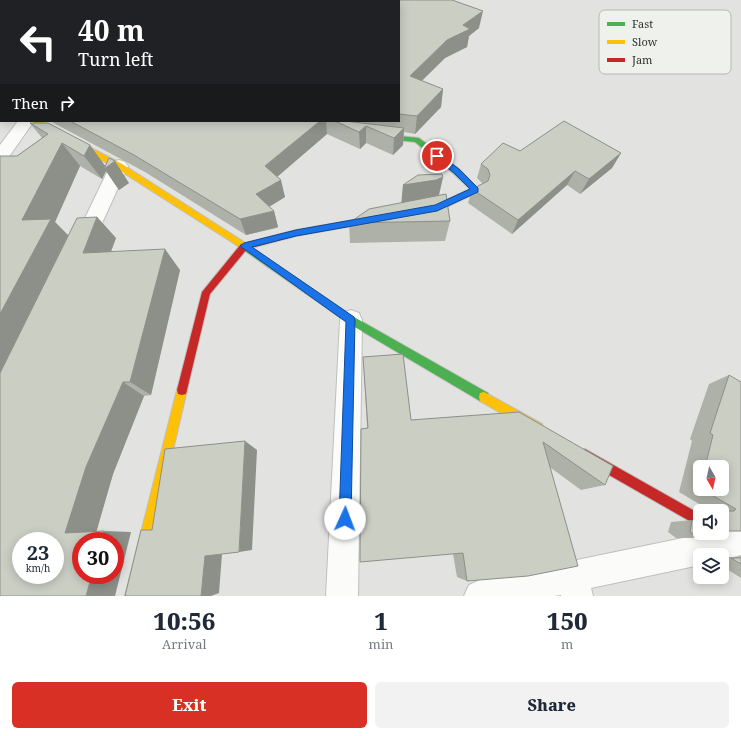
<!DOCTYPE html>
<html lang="en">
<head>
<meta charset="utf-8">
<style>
  body { margin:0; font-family:"Noto Serif",serif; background:#f2f2f3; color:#1f2937; height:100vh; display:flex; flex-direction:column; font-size:15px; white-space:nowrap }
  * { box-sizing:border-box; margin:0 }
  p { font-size:13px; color:#747a83 }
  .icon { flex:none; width:22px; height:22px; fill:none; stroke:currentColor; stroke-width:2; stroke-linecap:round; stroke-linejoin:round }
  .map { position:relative; height:596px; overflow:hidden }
  .panel { display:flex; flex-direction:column; background:#fff; flex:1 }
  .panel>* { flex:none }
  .banner { position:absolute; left:0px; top:0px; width:400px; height:122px; box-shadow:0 2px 10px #0003; background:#202124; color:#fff; overflow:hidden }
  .needle { width:26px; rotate:171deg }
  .controls { position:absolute; left:693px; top:460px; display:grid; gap:8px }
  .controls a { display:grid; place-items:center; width:36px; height:36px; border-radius:6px; background:#fff; box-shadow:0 2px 10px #0003; font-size:20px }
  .speed { position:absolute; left:12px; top:532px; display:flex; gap:8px; font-size:20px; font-weight:700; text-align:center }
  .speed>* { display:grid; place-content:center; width:52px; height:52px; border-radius:50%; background:#fff; box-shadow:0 2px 10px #0003; line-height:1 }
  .speed small { font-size:10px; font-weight:400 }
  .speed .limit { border:6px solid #d22; background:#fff; color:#111 }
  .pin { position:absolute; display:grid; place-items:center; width:34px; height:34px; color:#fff; margin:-17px; border:2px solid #fff; border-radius:50%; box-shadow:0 1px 4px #0007 }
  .me { position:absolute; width:44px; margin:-22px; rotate:2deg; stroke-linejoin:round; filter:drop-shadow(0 0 3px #0008) }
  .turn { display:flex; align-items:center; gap:14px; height:84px; padding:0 12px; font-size:18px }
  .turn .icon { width:52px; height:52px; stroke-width:2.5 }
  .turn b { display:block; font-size:28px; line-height:34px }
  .then { display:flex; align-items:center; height:38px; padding:0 12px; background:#0003; gap:8px; font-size:15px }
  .eta { display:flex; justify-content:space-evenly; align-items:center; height:68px; text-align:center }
  .eta b { font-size:24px; font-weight:800; line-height:28px }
  .button { display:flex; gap:8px; margin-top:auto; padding:8px 12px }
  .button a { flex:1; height:46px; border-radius:6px; background:#d93025; color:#fff; font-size:16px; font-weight:800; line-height:46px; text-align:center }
  .button a+a { background:#f2f2f3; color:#1f2937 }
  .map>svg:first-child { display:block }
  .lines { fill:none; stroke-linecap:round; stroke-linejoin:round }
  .street-casing { stroke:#bfc0bd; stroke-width:2 }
  .fast-casing { stroke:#bfc0bd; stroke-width:2 }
  .slow-casing { stroke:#bfc0bd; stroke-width:2 }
  .jam-casing { stroke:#bfc0bd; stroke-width:2 }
  .street { fill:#fbfbfa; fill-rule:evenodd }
  .fast { fill:#4caf50; fill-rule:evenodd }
  .slow { fill:#ffc107; fill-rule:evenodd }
  .jam { fill:#c62828; fill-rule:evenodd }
  .wall { fill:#aeb1a8; fill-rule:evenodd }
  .shaded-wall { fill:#8d9088 }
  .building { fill:#cacec3; stroke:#8d9088; fill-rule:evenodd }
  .route { fill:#1a73e8; stroke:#114b97 }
  .key { fill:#eff1ec; stroke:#b6b8b4; stroke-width:1 }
  .key-label { font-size:11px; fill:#323331 }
</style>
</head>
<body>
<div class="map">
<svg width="741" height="596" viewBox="0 0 741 596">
  <rect width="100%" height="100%" fill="#e2e3e0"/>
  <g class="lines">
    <!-- street casing -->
    <g class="street-casing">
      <path id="street" d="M0 103H1V114H0Z
        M18 121H34L6 161 0 163V145Z
        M119 160 125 162 128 166 93 243 90 249 83 251 76 249 73 243 110 166 113 162Z
        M351 310 359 313 362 320 358 596H326L340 320 343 313Z
        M736 527 741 529V555L722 560V555H700V565L591 588 593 596H561V595L554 596H464L469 585 480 580 707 533H722V530Z"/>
    </g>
    <!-- fast casing -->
    <g class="fast-casing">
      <path id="fast" d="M337 121H344L352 131 419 138 459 169 479 190 478 192 440 210 419 214 416 213 415 211 416 209 436 205 470 189 453 173 415 142 348 135Z
        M241 241 354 317 488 393 489 397 488 401 484 402 480 401 348 323 238 246 237 244 238 242Z"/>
    </g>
    <!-- slow casing -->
    <g class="slow-casing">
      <path id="slow" d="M31 121H39L122 164 244 242 245 244 244 246H238L116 168Z
        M182 385 186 386 187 390 139 596H125L177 390 178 386Z
        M484 392 542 424 543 428 542 432 538 433 534 432 480 401 479 397 480 393Z"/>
    </g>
    <!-- jam casing -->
    <g class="jam-casing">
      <path id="jam" d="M377 216 380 217 381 219 380 221 296 236 247 249 210 294 187 390 186 394 182 395 178 394 177 390 202 292 241 244 296 230Z
        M585 449 700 514V527L581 459 579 455 581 451Z"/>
    </g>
    <!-- street -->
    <use href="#street" class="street"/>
    <!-- fast -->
    <use href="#fast" class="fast"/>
    <!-- slow -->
    <use href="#slow" class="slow"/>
    <!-- jam -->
    <use href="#jam" class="jam"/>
  </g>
  <!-- wall -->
  <path class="wall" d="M162 0H260L262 1H164Z
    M307 0H452L479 28 469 36 467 47 445 58 422 81 443 89 441 107 415 134 404 132 403 145 393 155 366 143 360 149 327 134 277 177 285 197 269 207 274 211 278 227 277 228 246 235 145 172 50 121H345L351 122 350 121H399V1H308Z
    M0 11 1 12V105L0 104Z
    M30 123 105 166 129 183 119 190 106 171 102 179 80 166 55 222 68 236 97 217 116 238 111 251 180 270 151 395 144 396 113 474 96 532H131L0 596 17 156 42 138Z
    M520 151 621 153 612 168 580 194 567 185 512 234 468 203 472 189 483 184 477 178 481 164Z
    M443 177 439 196 450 221 445 241 350 243 349 223 402 203 403 185Z
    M363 357 411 420 519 412 605 485 581 490 551 468 467 581 457 577 453 554 367 428Z
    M729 375 741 531H722V511H711L679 492 692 441 690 439 709 384ZM700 467H722V489H700Z
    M692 520 699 538H676L668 532 671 522Z
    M741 556V578L722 566V557H737Z"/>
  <!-- shaded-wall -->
  <path class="shaded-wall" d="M0 0H18L15 1H1V7H0Z
    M483 11 479 28 469 36 467 47 445 58 408 94 410 76 463 25Z
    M1 12V31L0 30V13Z
    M443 89 441 107 415 134 417 116Z
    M320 121H326L327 134 270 183 265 166Z
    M366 126V143L360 149 359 132Z
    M404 128 403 145 393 155 394 138Z
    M62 143 80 166 55 222 73 240 0 392V314L22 220Z
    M90 145 106 167 115 161 129 183 119 190 106 171 102 179 84 156Z
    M621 153 612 168 580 194 589 179Z
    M575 171 567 185 512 234 518 220Z
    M443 177 438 198 401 206 403 185Z
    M281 180 285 197 262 211 256 194Z
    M274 211 278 227 246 235 240 219Z
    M97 217 116 238 103 273 83 253Z
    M165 249 180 270 151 395 130 382Z
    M123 382 144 396 113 474 96 533H65L86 467Z
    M245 441 257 450 252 550 239 552Z
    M104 531 131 532 115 596H86L92 575H115V541H102Z
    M222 554 219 593 211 596H201L205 556Z"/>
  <!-- building -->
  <path class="building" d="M187 0H260L262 1H185Z
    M325 0H452L483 11 463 25 470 29 447 40 410 76 443 89 417 116 399 114V1H326Z
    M0 21 1 22V96L0 95Z
    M70 121H320L265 166 281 180 256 194 274 211 240 219 134 155Z
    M335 121H345L404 128 394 138 366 126 359 132Z
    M564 121 621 153 589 179 575 171 518 220 472 189 488 181 490 175 488 169 481 164 503 143 520 151Z
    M30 123H48L90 145 84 156 62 143 22 220 51 219 0 314V156H17L48 134Z
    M109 158 115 161 104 169Z
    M442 174 443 177 436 180 403 185 418 175Z
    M446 194 450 221 349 223 369 209Z
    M97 217 83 253 165 249 130 382H123L86 467 65 533 104 531 102 541H81V575H92L86 596H0V373L77 218ZM21 541H55V575H21Z
    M403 354 411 420 519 412 613 466 605 485 543 442 578 566 528 576 467 581 463 553 360 562 361 429 368 428 363 357Z
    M729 375 741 382V531H725V511H734L736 509 701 489H722V467H705L713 435 710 433Z
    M245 441 239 552 205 556 201 596H125L141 530H152L165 449Z
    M692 520 700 525V533H715L717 534 699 538 690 532Z
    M731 558H741V564Z"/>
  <!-- route -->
  <path class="route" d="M437 153 459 169 478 188V192L437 211 296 236 252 247 354 317 355 320 351 519 349 524 345 525 340 524 339 519 346 322 240 246 244 243 296 230 435 205 470 189 454 173 434 157V154Z"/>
  <!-- legend -->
  <rect x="599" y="10" width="132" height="64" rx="6" class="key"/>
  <rect x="607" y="22" width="18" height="4" fill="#4caf50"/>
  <rect x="607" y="40" width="18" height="4" fill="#ffc107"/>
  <rect x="607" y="58" width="18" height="4" fill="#c62828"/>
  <g class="key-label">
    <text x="632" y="28">Fast</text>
    <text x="632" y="46">Slow</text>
    <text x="632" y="64">Jam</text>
  </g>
</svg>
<div class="controls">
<a><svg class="needle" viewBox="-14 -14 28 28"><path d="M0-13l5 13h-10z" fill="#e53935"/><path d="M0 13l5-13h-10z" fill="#747a83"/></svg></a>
<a><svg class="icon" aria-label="sound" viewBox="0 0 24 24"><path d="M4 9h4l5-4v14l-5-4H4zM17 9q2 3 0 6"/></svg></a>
<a><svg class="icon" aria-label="layers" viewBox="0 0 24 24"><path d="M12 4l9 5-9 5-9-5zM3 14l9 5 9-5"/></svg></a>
</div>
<div class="speed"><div>23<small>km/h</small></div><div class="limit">30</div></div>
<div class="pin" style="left:437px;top:156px;background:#d93025"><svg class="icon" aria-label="arrive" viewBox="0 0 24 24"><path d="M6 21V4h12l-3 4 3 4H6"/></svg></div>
<svg class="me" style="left:345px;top:519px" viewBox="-20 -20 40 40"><circle r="19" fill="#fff"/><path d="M0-13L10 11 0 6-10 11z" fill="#1a73e8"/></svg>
<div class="banner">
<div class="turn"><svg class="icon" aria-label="left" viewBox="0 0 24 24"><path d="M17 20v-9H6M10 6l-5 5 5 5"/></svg><div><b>40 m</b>Turn left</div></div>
<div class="then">Then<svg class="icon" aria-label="right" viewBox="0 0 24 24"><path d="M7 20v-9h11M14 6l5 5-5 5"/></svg></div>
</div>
</div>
<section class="panel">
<div class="eta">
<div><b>10:56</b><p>Arrival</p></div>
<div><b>1</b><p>min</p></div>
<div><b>150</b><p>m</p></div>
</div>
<div class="button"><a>Exit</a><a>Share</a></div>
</section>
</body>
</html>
